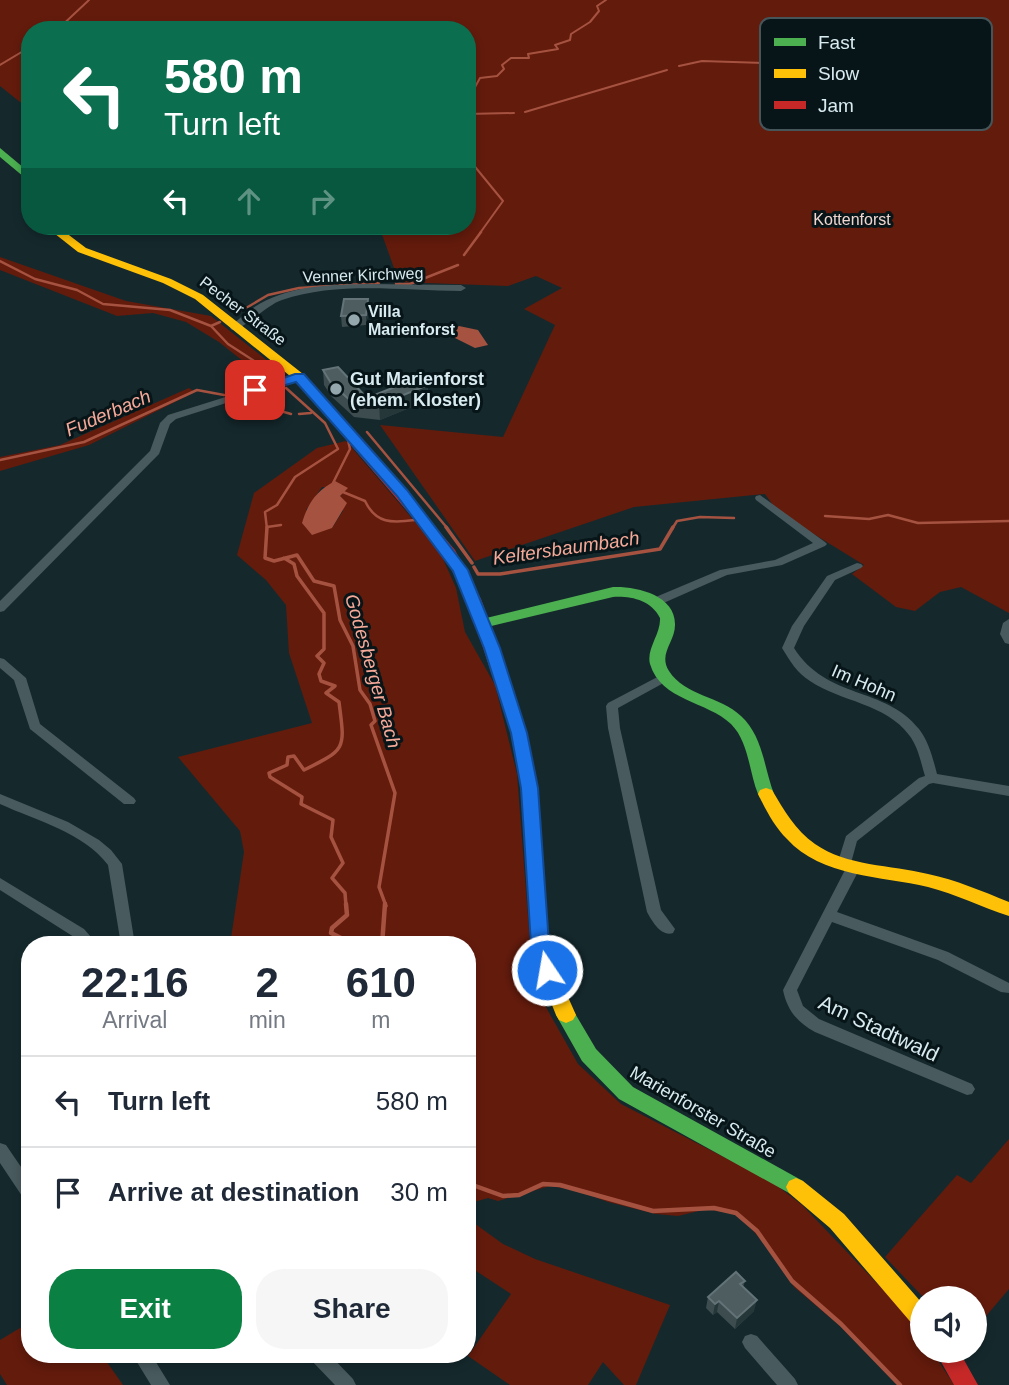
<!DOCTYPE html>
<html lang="en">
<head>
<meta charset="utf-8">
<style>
  body { margin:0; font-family:Arial,sans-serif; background:#f6f6f7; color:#1f2937; height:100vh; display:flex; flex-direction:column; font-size:26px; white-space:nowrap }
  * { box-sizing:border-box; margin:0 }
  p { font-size:23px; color:#747a83 }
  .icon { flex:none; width:38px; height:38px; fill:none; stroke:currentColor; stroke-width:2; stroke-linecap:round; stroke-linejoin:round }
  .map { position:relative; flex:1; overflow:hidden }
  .drawer { position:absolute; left:21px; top:936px; width:455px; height:427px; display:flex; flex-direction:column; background:#fff; border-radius:28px; box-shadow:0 4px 10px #0003 }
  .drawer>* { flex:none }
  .hud { position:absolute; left:21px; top:21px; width:455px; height:214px; border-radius:28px; box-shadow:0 4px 10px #0003; background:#0b6e4f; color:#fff; overflow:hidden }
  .fabs { position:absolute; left:910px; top:1286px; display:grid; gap:14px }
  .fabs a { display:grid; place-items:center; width:77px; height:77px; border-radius:50%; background:#fff; box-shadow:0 4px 10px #0003; font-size:35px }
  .pin { position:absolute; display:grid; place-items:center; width:60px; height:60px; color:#fff; margin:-30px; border-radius:14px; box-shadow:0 4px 10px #0006 }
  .me { position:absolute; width:77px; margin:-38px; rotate:348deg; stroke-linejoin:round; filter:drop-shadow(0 0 5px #0008) }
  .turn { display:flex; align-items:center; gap:24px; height:147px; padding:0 28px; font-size:32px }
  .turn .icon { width:91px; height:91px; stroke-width:2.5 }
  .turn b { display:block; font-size:49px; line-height:60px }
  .lanes { display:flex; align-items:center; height:66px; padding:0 28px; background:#0003; justify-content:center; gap:35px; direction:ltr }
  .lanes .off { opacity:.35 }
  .eta { display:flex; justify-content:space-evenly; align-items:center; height:119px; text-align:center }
  .eta b { font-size:42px; font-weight:700; line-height:49px }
  .action { display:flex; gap:14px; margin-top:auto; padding:14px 28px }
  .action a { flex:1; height:80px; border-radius:28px; background:#0b8043; color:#fff; font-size:28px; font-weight:700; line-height:80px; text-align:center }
  .action a+a { background:#f6f6f7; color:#1f2937 }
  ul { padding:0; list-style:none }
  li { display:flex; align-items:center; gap:21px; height:91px; padding:0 28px; border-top:2px solid #e0e1e3 }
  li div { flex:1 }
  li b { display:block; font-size:26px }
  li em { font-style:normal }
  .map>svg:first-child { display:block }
  .green { fill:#631b0c; fill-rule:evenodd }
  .water { fill:#a65240 }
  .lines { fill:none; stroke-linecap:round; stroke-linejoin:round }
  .stream-far3 { stroke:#a65240; stroke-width:2 }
  .stream-far2 { stroke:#a65240; stroke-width:2.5 }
  .stream-far1 { stroke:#a65240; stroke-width:3.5 }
  .stream { stroke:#a65240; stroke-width:4.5 }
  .street { fill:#495a5e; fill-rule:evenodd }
  .fast { fill:#4caf50; fill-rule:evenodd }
  .slow { fill:#ffc107; fill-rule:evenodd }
  .jam { fill:#c62828; fill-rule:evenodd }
  .wall { fill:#3d4c4f }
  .shaded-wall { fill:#26373a }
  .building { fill:#4d5d60; stroke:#637377; stroke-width:2 }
  .route { fill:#1a73e8; stroke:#114b97; stroke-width:2 }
  .poi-dot { fill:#94a7ac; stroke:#071518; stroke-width:2.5 }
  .labels { text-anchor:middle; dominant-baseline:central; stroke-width:6; stroke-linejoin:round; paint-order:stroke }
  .far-park-label { font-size:16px; fill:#f1d6d0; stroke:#071518 }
  .far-street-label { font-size:16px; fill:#d8ebf0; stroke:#071518 }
  .far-poi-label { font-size:16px; font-weight:bold; fill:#d8ebf0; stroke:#071518; text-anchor:start }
  .poi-label { font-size:18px; font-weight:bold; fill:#d8ebf0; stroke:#071518; text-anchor:start }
  .street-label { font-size:18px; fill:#d8ebf0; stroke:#071518 }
  .water-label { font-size:19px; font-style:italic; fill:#f6a998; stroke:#071518 }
  .near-street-label { font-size:21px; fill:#d8ebf0; stroke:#071518 }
  .key { fill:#071518; stroke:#465559; stroke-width:2 }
  .key-label { font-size:19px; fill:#d8ebf0 }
</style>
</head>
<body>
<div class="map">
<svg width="1009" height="1385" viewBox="0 0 1009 1385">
  <rect width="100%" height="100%" fill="#15292d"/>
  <!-- green -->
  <path class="green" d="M0 0H1009V613L961 587 940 592 915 611 896 607 852 574 864 565 778 512 765 494 634 507 475 561 380 425 503 437 555 325 524 309 562 288 536 276 508 286 399 282 379 226H467V30H30V110L0 86Z
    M0 257 126 301 211 316 283 373 268 381 219 342 186 322 153 313 117 316 0 270Z
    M189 388 195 392 89 445 0 471V457L60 445Z
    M346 441 439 550 456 588 465 632 495 685 517 774 532 969 547 1009 578 1064 621 1104 772 1182 802 1205 915 1323 922 1335V1351H932L954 1385H897L839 1325 794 1287 764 1243 739 1215 707 1209 678 1216 656 1214 608 1202 576 1190 550 1186 498 1201 488 1198 467 1204V945H230L244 852 240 831 178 757 312 723 289 653 286 605 266 580 237 555 254 493 317 448ZM322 487 347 488 340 496 343 511 332 528 306 510Z
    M1009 1139V1289L975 1329V1298H924L885 1257 957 1175 971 1183Z
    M467 1218 503 1244 535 1259 670 1305 636 1385H624L603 1362 588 1385H510L468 1356 511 1294 467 1265Z
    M30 1322V1354L102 1355 123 1385H7L0 1374V1340Z"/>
  <!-- water -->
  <path class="water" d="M459 326 478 330 488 345 475 348 455 338 452 331Z
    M335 481 348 488 340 496 347 503 332 528 312 535 302 523C308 503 316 491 335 481Z"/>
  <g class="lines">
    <!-- stream-far3 -->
    <path class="stream-far3" d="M57 30 89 0
      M0 65 30 47
      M679 66 702 61 766 63
      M467 91 474 89 480 78 497 76 504 69 502 65 511 58H529L528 54 558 49 555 45 570 40 571 34 590 22 599 11 597 6 606 0
      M525 112 667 70
      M467 114 514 113
      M467 157 503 201 480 233"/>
    <!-- stream-far2 -->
    <path class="stream-far2" d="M464 255 481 232
      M0 261 35 279 77 290 103 304 170 310 211 326 228 344 262 366 275 379
      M396 284H410L458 265
      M236 314 268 295 299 288 379 283
      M211 326 220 322
      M252 403 291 414
      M299 414 311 413
      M367 432 448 529
      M0 460 84 442 197 390 224 395
      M333 483 350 449 348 440
      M343 492 365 501C376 524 392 523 415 520
      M825 516 869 519 888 515 918 523 1009 521
      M267 527 281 525
      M267 529 265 512 277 505 295 477 338 449 325 423 286 388
      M672 529 677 521 700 517 734 518"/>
    <!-- stream-far1 -->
    <path class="stream-far1" d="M267 527 265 558 274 561 297 555 314 581 334 586 340 620 353 646 360 690 370 704 375 721 371 725 395 793 379 887 386 906
      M446 527 472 563
      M284 558 294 564 297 576 324 613V649L317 656 324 663 319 674 321 681 335 686 326 693 339 702C345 749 347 749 304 770L294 756 288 757 287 765 269 773 270 777 302 797 301 804 333 820 331 837 343 863 332 878 345 893 346 906
      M474 567 478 574H500L660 549 673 527"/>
    <!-- stream -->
    <path class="stream" d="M341 945 343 939 331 933 332 928 347 915 346 904
      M382 945 385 904
      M467 1183 503 1196 519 1195 543 1184 560 1185 653 1211 714 1208 736 1213 757 1231 792 1281 841 1324 900 1385"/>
    <!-- street -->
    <path class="street" d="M365 284 461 285 466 288 461 291C403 291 338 281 282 300 266 305 242 331 232 330L230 328C267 287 314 285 365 284Z
      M299 374 304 377 302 379 176 419 170 424 159 454 4 611 0 612V601L150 451 160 423 168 415Z
      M760 495 825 542 827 544 825 546 782 565 727 575 659 605H651L649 602 651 599 720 570 775 560 813 543 756 500 755 498 756 496Z
      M857 563 861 564 863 566 861 568 835 580 804 626 794 648C827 700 885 686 919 729 929 742 933 759 937 774L1009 786V796L933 783 929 784 857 841 851 863 858 864 860 868 837 912 948 952 1009 983V993L1001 992 938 960 832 922 797 990 803 1006 819 1019 972 1084 975 1089 972 1094 967 1095 815 1032C797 1022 787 1010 783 990L845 870 839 869 837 865 846 836 919 778 925 776C921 763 918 746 909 735 885 703 841 702 810 681 797 673 790 661 782 648L792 626 827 576Z
      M1009 619V644L1005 643 1000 634 1003 623Z
      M0 658 4 659 26 678 40 724 134 798 136 801 134 804H124L30 729 14 680 0 668Z
      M665 673 669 674 671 677 669 680 618 708 620 728 661 910 675 929 673 933C661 937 652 921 647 912L608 728 606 706 608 703Z
      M0 794 68 822 99 840 111 850 122 864 135 945H121L108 865C83 832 37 821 0 804Z
      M0 878 84 929 98 945H82L74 937 0 890Z
      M0 1143 6 1145 30 1180V1201L24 1199 0 1163Z
      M751 1334 757 1336 795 1379 798 1385H777L745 1348 742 1342 745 1336Z
      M132 1354H151L170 1385H151Z
      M308 1354H329L353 1379 356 1385H335L311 1360Z"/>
    <!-- fast -->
    <path class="fast" d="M0 148 30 173V182L0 157Z
      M613 587C636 586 676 595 675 625 675 642 658 654 669 671 685 696 720 696 741 716 763 736 764 768 774 794L772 798H760L758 794C749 772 749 742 731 724 707 701 661 701 650 664 646 649 661 634 660 618 651 600 631 596 613 597L483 628 475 623 478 620Z
      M566 1007 573 1010 596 1049 633 1087 803 1181 806 1187 803 1193 796 1196 789 1193 619 1099 582 1061 556 1015 559 1010Z"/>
    <!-- slow -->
    <path class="slow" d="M45 226H57L86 248 171 279 203 295 303 374 332 407 326 411 321 410 295 380 195 299 163 283 78 252Z
      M504 682 512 687 527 733 538 788 549 944 556 970 576 1015 573 1020 566 1023 559 1020 556 1015 538 970 531 944 522 788 511 733 496 687Z
      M766 788 772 790C784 810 795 830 815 844 846 866 891 865 928 874 956 880 982 891 1009 902V916C981 907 956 894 928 887 882 876 821 877 787 839 774 826 766 810 758 794L760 790Z
      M796 1178 803 1181 844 1214 922 1303V1329L914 1326 830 1228 789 1193 786 1187 789 1181Z"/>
    <!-- jam -->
    <path class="jam" d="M326 403 331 404 455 550 481 599 512 687 510 691 504 692 496 687 467 599 442 552 321 410V404Z
      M935 1351H959L978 1385H954Z"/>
  </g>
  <!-- wall -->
  <path class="wall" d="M369 309 366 325 342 327 341 316Z
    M323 370 367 398 428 374V389L424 394V402L380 420 354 417 332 397 324 385Z
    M745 1281 743 1287 754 1311 735 1329 717 1312 713 1315 706 1308 708 1297Z"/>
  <!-- shaded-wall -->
  <path class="shaded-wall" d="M368 299 369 309 366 325V315Z
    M428 374V389L424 394V402L380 420 379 405 419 384Z
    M757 1300 754 1311 735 1329 737 1318Z
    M719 1301 717 1312 713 1315 715 1304Z"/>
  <!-- building -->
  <path class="building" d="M344 299H368L366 315 341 316Z
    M338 367 367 398 428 374 419 384 423 387 379 405 353 403 331 383 323 370Z
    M736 1272 745 1281 740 1284 757 1300 737 1318 719 1301 715 1304 708 1297Z"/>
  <!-- route -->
  <path class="route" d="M295 374H304L407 490 468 570 500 648 527 733 538 788 549 944 556 970 553 975H540L531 944 521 788 511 733 484 648 453 571 397 496 296 382 255 394 249 390Z"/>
  <!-- markers -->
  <g class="poi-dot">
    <circle cx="354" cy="320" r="7"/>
    <circle cx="336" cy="389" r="7"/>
  </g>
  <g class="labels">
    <!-- far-park labels -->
    <g class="far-park-label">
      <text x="852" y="219">Kottenforst</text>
    </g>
    <!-- far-street labels -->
    <g class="far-street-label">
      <text transform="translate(363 275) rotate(-2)">Venner Kirchweg</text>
      <text transform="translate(243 311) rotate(37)">Pecher Straße</text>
    </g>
    <!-- far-poi labels -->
    <g class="far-poi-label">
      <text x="368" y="311">Villa<tspan x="368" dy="18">Marienforst</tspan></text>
    </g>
    <!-- poi labels -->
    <g class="poi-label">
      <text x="350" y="379">Gut Marienforst<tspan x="350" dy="21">(ehem. Kloster)</tspan></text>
    </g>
    <!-- street labels -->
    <g class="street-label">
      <text transform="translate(864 683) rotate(23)">Im Hohn</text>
      <text transform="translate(703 1112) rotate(30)">Marienforster Straße</text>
    </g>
    <!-- water labels -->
    <g class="water-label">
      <text transform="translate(108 413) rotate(-23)">Fuderbach</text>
      <text transform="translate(566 548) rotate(-8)">Keltersbaumbach</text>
      <text transform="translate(373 671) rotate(74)">Godesberger Bach</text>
    </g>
    <!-- near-street labels -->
    <g class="near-street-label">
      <text transform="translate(879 1028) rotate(25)">Am Stadtwald</text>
    </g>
  </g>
  <!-- legend -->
  <rect x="760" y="18" width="232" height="112" rx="10" class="key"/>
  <rect x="774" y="38" width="32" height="8" fill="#4caf50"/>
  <rect x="774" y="69" width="32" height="9" fill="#ffc107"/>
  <rect x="774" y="101" width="32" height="8" fill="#c62828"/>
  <g class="key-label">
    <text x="818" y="49">Fast</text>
    <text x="818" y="80">Slow</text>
    <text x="818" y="112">Jam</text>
  </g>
</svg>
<div class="fabs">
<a><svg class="icon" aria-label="sound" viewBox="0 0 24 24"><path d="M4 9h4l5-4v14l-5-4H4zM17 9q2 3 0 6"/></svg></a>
</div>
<div class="pin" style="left:255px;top:390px;background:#d93025"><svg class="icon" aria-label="arrive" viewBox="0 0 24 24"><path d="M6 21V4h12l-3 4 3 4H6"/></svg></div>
<svg class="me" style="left:547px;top:970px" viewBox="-20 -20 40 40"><circle r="17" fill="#1a73e8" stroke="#fff" stroke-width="3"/><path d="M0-11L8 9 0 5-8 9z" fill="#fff"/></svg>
<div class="hud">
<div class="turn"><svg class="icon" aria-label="left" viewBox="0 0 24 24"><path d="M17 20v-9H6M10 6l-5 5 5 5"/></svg><div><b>580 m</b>Turn left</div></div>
<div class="lanes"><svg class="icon" aria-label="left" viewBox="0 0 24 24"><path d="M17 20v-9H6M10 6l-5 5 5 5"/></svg><svg class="icon off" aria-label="ahead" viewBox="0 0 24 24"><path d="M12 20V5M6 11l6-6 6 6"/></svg><svg class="icon off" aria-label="right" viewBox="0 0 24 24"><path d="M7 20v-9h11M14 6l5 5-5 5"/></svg></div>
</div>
<section class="drawer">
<div class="eta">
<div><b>22:16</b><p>Arrival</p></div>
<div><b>2</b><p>min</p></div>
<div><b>610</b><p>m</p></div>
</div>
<ul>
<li><svg class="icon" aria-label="left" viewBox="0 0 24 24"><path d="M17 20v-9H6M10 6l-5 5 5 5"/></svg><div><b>Turn left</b></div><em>580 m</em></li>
<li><svg class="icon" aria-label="arrive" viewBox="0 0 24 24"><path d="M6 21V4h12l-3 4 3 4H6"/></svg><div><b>Arrive at destination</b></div><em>30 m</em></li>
</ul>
<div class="action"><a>Exit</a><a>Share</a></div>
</section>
</div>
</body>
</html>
